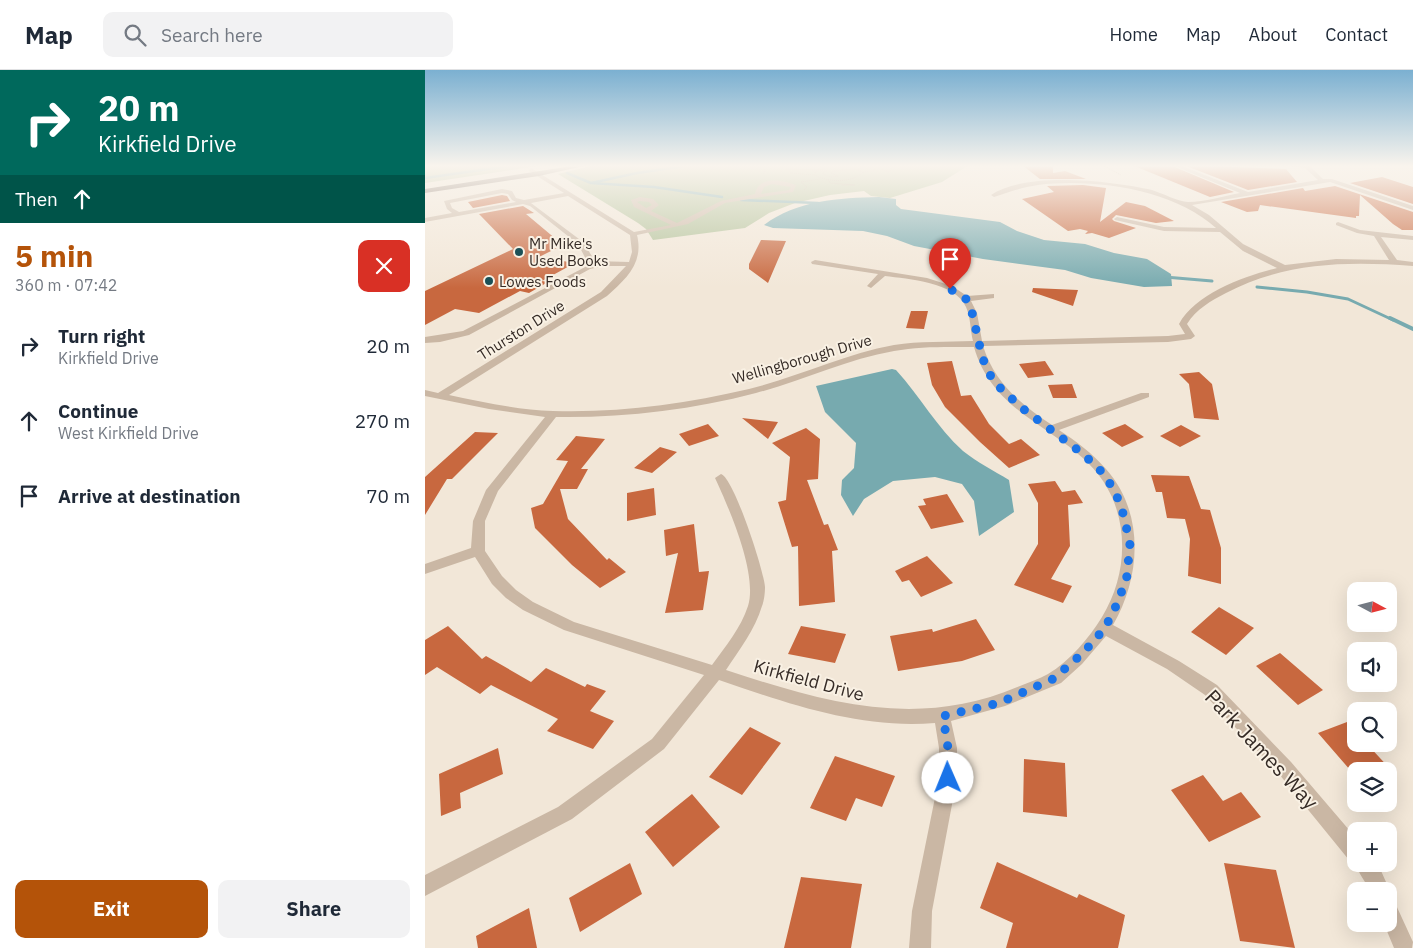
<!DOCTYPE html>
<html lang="en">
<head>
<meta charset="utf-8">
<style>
  body { margin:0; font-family:"IBM Plex Sans",sans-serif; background:#f2f2f3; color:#1f2937; height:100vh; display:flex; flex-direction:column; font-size:19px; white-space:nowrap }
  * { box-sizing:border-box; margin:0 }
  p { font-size:16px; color:#747a83 }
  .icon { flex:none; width:28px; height:28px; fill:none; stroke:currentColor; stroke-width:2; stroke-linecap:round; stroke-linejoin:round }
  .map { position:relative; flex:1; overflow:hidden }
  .sheet { display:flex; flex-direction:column; background:#fff; width:425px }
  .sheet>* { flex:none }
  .banner { background:#00695c; color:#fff; overflow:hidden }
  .needle { width:32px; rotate:97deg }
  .buttons { position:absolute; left:922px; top:512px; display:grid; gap:10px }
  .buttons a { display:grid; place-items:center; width:50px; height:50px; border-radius:10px; background:#fff; box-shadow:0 5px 20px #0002; font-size:25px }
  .pin { position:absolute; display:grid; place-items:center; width:42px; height:42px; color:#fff; margin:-51px -21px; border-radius:50% 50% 50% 0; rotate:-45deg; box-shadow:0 0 5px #0007 }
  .pin .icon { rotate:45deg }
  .me { position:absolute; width:55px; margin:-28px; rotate:359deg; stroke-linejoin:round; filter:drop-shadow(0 0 4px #0008) }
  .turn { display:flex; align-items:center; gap:18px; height:105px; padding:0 15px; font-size:22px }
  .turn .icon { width:65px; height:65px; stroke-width:2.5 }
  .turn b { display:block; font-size:35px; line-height:42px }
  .then { display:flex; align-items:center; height:48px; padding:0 15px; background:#0003; gap:10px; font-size:19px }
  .round { display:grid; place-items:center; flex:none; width:52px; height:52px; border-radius:10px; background:#f2f2f3 }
  .head { display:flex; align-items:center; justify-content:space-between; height:85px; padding:0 15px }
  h1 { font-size:30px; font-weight:700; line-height:38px; color:#b45309 }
  .primary-button { display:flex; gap:10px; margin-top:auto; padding:10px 15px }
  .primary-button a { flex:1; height:58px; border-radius:10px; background:#b45309; color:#fff; font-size:20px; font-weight:700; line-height:58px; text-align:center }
  .primary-button a+a { background:#f2f2f3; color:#1f2937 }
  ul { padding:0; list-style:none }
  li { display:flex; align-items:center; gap:15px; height:75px; padding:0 15px }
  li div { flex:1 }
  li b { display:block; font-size:19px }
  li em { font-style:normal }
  header { display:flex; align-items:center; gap:30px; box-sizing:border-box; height:70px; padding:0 25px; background:#fff; border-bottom:1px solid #e0e1e3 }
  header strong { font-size:24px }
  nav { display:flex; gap:28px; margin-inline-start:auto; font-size:18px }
  .search { width:350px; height:45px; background:#f2f2f3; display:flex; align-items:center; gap:12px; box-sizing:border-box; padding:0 18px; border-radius:10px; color:#747a83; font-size:19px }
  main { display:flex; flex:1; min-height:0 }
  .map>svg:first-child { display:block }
  .green { fill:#b1c198 }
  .water { fill:#77aaaf }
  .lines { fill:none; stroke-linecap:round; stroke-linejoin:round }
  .stream-far2 { stroke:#77aaaf; stroke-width:2.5 }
  .stream-far1 { stroke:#77aaaf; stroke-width:3 }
  .stream { stroke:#77aaaf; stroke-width:4 }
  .building { fill:#c8683f }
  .path { stroke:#b5a18e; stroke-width:1; stroke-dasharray:1 1; stroke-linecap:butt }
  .minor { fill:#cab7a4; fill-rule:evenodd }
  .major { fill:#776357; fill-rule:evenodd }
  .route { stroke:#1a73e8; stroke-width:9; stroke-dasharray:0 16.2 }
  .poi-dot { fill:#1b5057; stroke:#f9f1e4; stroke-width:2 }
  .labels { text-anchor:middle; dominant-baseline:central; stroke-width:4; stroke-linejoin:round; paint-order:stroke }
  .far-poi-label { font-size:15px; fill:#352b26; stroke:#f9f1e4; text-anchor:start }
  .far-street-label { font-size:15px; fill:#352b26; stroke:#f9f1e4 }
  .street-label { font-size:18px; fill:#352b26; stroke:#f9f1e4 }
  .near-street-label { font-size:21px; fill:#352b26; stroke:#f9f1e4 }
</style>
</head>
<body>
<header>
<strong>Map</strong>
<div class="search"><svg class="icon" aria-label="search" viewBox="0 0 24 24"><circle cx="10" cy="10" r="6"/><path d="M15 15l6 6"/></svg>Search here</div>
<nav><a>Home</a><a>Map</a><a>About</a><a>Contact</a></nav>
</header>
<main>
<section class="sheet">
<div class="banner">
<div class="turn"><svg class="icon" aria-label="right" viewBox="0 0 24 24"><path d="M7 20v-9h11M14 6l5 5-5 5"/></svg><div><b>20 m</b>Kirkfield Drive</div></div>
<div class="then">Then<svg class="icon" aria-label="ahead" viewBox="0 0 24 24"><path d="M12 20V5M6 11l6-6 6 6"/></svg></div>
</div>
<div class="head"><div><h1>5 min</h1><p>360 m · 07:42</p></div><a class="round" style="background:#d93025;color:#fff"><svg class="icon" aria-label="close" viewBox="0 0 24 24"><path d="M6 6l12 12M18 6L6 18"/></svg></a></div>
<ul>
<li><svg class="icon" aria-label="right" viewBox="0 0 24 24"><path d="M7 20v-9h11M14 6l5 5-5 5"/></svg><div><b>Turn right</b><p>Kirkfield Drive</p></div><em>20 m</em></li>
<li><svg class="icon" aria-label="ahead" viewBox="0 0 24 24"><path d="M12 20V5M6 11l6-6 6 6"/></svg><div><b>Continue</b><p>West Kirkfield Drive</p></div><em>270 m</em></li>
<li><svg class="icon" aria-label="arrive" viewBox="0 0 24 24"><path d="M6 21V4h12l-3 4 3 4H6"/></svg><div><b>Arrive at destination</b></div><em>70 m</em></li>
</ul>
<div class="primary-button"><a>Exit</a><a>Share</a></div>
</section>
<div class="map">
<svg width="988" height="878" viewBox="0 0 988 878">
  <rect width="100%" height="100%" fill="#f2e7d8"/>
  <!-- green -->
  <path class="green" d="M0 95H119L0 113Z
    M170 95H555H544L517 112 465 128 446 126 439 121 405 125 370 133 344 143 320 158 228 170 221 159 213 153 133 104Z"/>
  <!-- water -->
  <path class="water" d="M454 127 471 129V135L476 139 575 152 592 161 619 170 660 174 689 183 722 189 746 204 747 216 719 217 666 208 640 200 558 189 489 176 462 166 438 161 348 158 339 155C372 130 414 128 454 127Z
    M467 299 471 300C495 326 512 358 538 381 552 392 569 401 584 410L589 442 554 466 549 431 537 414 510 407 468 411 439 429 428 446 416 425 417 410 429 398 431 373 400 342 391 316Z"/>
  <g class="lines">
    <!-- stream-far2 -->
    <path class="stream-far2" d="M142 103 166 113 212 103 266 95
      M0 108 90 95
      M166 113 229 117 297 127
      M316 130 393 133"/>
    <!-- stream-far1 -->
    <path class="stream-far1" d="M740 207 787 211
      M832 217 882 222 923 229 968 250"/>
    <!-- stream -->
    <path class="stream" d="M965 248 988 259"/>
  </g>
  <!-- building -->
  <path class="building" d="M597 95 628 96V103L640 101 661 109H615Z
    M707 95H745L809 122 785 127Z
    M759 95 861 99 872 112 823 120Z
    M957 107 988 117V134L925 113Z
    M658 115 681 118 675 152 701 132 720 136 749 151 731 153 691 145 687 149 689 151 711 158 684 168 667 163 660 164 663 161 655 159 643 161 597 129 629 122 622 116Z
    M910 116 988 142V160H977L968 154 935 125 934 146H931V148L835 135 833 141 822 142 796 132 878 118 880 121Z
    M77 125 82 126 85 131 48 138 43 132Z
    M98 136 109 143 101 144 138 175 114 187 150 193 117 211 123 212 104 223 95 221 54 243 30 239 0 255V221L88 179 54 144Z
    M336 170 361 171 343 213 324 199V194Z
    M608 218 653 220 648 236 607 222Z
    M486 241H503L499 259 481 258Z
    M527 291 536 326 546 325 564 354 584 374 596 369 615 385 584 398 555 372 520 337 507 315 502 293Z
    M620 291 629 305 603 308 594 294Z
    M774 302 787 314 794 350 769 348 764 314 754 304Z
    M647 314 652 328H628L623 315Z
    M317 348 353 352 343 369Z
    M283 354 294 366 264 376 254 364Z
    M700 354 719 367 697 377 677 363Z
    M756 355 776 366 755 377 735 366Z
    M381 358 395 369 393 409 382 410 399 455 403 454 413 480 407 481 410 532 374 536 373 476 367 477 353 432 361 430 365 387 347 373Z
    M50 362 73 363 27 409H22L0 445V407Z
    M151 366 180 369 156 399H163L152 419H135L143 449 182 490 184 488 201 502 175 518 147 495 110 458 106 438 118 434 143 391 131 390Z
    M235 377 252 382 227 403 209 398Z
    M726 405 764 406 776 439 785 440 796 478V514L763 506 765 469 760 449 742 448 737 422H731Z
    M630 411 637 422 650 420 658 433 643 435 645 476 626 509 647 516 638 533 589 515 613 474V433L603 414Z
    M229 418 231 445 202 451V423Z
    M522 424 539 452 506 459 493 436 501 435 498 429Z
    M269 454 274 502 284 501 278 540 240 543 253 483 241 486 239 460Z
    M502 486 528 513 496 527 484 510 477 512 470 501Z
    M794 537 829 558 801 585 766 562Z
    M551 549 570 580 537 591 473 601 465 566 507 559 508 562Z
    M23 556 57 589 61 586 106 612 121 598 160 617 162 614 181 621 165 641 189 651 168 679 122 661 133 649 66 615 55 624 12 597 0 605V570Z
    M376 556 421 564 410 593 363 584Z
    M855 583 898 620 873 635 831 596Z
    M922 652 931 662V674H942L967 701H926L893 663Z
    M325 657 356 673 317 725 284 707Z
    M73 678 78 704 35 723 36 738 16 746 14 704Z
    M410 686 470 706 457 737 431 728 421 751 385 738Z
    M599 689 640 693 642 747 598 742Z
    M778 705 798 731 816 722 836 747 784 772 746 720Z
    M267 724 295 757 248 797 220 762Z
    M572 792 652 828 654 824 700 845 693 878H581L588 853 555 838Z
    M205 793 217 824 155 862 144 828Z
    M799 793 851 800 870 878 815 871Z
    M376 807 437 814 426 878H359Z
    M104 838 112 878H53L51 866Z"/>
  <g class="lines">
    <!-- path -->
    <path class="path" d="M352 95H361
      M361 95V99L399 100 402 101 398 102V104L406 107 413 106 406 103 408 101 430 99
      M677 95 696 105
      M407 96 428 98 438 102C425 114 404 112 389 105L391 101Z
      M440 97H450L464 102 472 95
      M433 99 442 95
      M438 102 453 100
      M365 103 389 105
      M339 104 340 98 347 95
      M403 109 405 113 430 115H416
      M379 120 382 117 376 112 395 109"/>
    <!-- minor -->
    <path class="minor" d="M747 95H754L823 122 893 110 880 98 857 95H884L898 109H907L988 136V140L905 112 767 135 784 145 818 174 860 195 911 189 964 190 949 166 932 163 911 155V153L913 152 935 160 988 166V170L956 167 972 190 988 192V196C922 191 860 192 801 223 786 231 771 239 762 254L770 266 766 269 743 272 558 276C570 314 596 334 627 355L716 323H724V327L634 360C651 371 667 383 681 399 720 443 716 507 688 555L754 591 792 615 866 692 931 768V794H953L965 821 964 824V821H945C941 812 932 802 931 793L924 790 854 704 780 625 742 599 681 566 657 594 636 613 580 636 526 651 532 678V708L507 841 506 878H484L487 841 514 708V678L510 653C434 659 364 634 294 610L239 679 147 749 0 826V805L133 737 227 669 279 605 139 560 98 540 81 528 67 514 50 487 0 504V494L46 478 48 451 61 420 120 347 64 339 0 326V320L13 323 176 222 201 196H179L165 199 44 265 15 272 0 273V267L38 261 164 195 153 174 105 136 98 134 0 152V148L27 143 22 139 19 131 77 119 87 121 91 128 99 130 139 123 104 101 106 98 209 162 246 155 209 137 206 130 215 127 228 129 234 135 226 141 252 153 296 131 330 124C334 105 357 110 371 115L368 122 300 133 263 154 212 165C219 193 201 209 182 226L24 325C58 332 93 340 128 341 194 343 260 334 324 319 373 307 419 284 469 275 494 271 522 272 548 271 545 260 546 248 541 237 530 212 483 209 460 206L446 218 442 216 453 204 387 194 386 192 390 190 502 208 527 216 542 226 569 224V228L546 231 552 243 557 271 743 266 760 264 754 254C771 223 820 206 852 198L818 181 795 162 739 161 690 150 689 149 692 147 739 157 791 158C748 119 669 108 613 115 598 117 584 122 569 127L566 125C602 101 686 111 727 120 737 123 754 132 763 132 780 132 798 126 815 123ZM347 114 366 117 364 120 336 124 339 117ZM77 123 83 124 87 130 91 132 34 142 27 138 25 133ZM143 126 205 165 207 182 204 192 170 191 158 172 106 133ZM215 131 224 132 227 135 221 138 212 132ZM549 277C571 355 657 360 687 427 704 466 699 511 677 547 664 568 645 591 623 604 614 609 604 612 595 616 493 660 401 633 301 600 314 580 330 560 337 536 339 531 340 523 340 517 339 501 309 408 296 404L290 408C304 438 333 504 323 536 316 558 300 577 287 595L149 552 108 532 91 520 77 506 60 481V451L73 421 131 347C198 348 266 340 331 323 377 311 422 289 469 281 495 276 523 277 549 277Z
      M964 832 971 835 988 872 987 878H969L959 854H964Z"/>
    <!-- major -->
    <path class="major" d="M153 95H163L114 106 0 123V119Z"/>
  </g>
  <!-- sky -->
  <linearGradient id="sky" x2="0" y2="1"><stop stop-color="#7bb0d1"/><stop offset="0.44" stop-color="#f9f4ed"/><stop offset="1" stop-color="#f9f4ed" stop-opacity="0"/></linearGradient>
  <rect width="988" height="218" fill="url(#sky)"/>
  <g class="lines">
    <!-- route -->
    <path class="route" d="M523 708V678L518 646 574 633 628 609 658 583 680 558 693 532 702 506 705 473 696 435 686 415 675 400 658 384 597 338 571 314 562 300 557 286 546 238 541 229 525 219"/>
  </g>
  <!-- markers -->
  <g class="poi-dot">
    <circle cx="94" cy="182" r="5"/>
    <circle cx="64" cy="211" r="5"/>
  </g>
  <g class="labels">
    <!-- far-poi labels -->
    <g class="far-poi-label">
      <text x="104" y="173">Mr Mike's<tspan x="104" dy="17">Used Books</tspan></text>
      <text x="74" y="211">Lowes Foods</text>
    </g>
    <!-- far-street labels -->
    <g class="far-street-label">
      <text transform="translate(96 260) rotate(-32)">Thurston Drive</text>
      <text transform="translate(377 289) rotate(-16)">Wellingborough Drive</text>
    </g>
    <!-- street labels -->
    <g class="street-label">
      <text transform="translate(384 610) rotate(15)">Kirkfield Drive</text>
    </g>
    <!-- near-street labels -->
    <g class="near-street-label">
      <text transform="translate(837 679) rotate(47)">Park James Way</text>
    </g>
  </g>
</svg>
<div class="buttons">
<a><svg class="needle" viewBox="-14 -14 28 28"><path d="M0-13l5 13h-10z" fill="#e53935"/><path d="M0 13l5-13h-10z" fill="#747a83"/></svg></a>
<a><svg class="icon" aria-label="sound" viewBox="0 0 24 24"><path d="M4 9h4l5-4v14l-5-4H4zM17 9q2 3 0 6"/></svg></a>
<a><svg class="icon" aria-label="search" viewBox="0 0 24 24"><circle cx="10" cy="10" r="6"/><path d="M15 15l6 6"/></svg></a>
<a><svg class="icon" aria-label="layers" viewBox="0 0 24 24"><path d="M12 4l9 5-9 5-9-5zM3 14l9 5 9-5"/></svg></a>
<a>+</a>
<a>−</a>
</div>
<div class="pin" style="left:525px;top:219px;background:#d93025"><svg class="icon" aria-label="arrive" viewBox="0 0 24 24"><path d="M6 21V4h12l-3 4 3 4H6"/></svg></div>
<svg class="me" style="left:523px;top:708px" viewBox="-20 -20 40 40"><circle r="19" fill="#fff"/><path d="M0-13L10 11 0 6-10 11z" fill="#1a73e8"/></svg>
</div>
</main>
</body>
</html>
